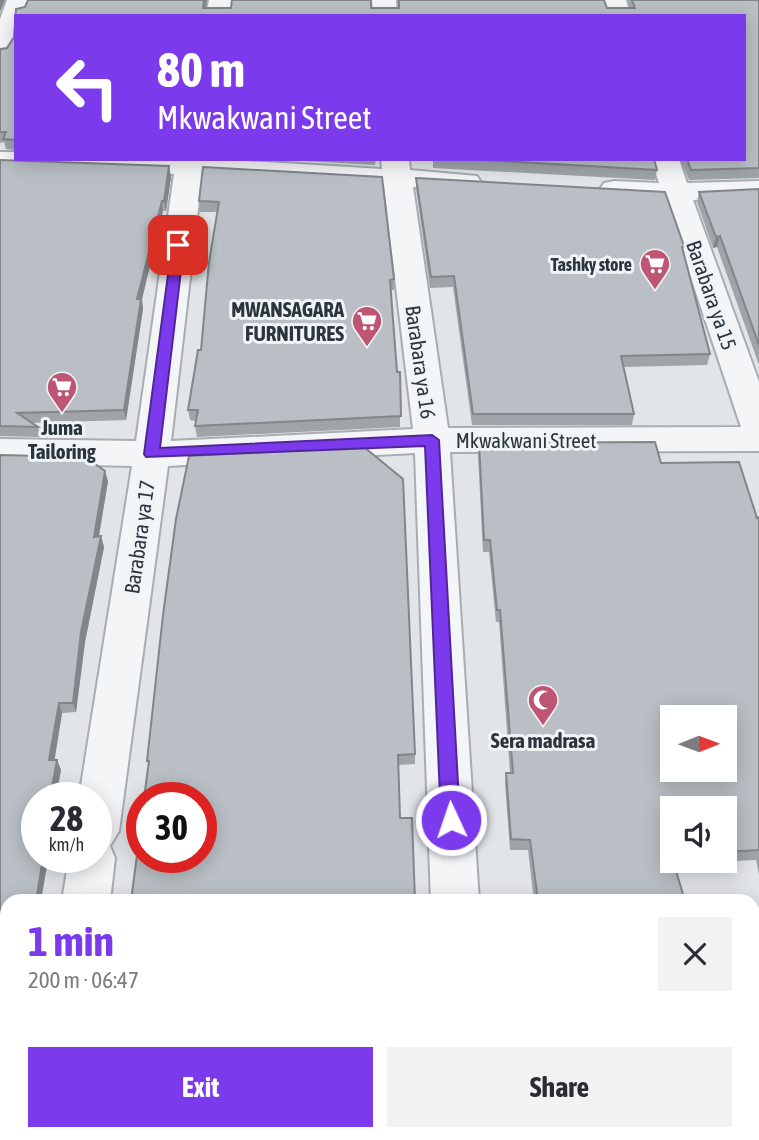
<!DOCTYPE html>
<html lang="en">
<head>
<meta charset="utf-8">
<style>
  body { margin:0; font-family:"Asap Condensed",sans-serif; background:#f2f2f3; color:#2b2b33; height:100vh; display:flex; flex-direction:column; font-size:26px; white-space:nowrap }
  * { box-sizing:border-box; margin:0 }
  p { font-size:23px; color:#7c7c81 }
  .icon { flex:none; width:38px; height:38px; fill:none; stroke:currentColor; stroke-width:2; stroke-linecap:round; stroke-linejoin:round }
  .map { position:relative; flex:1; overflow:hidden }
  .panel { position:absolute; left:0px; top:894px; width:760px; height:247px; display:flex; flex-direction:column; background:#fff; border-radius:21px 21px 0 0; box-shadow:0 4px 18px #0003 }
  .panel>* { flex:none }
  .hud { position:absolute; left:14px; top:14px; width:732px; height:147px; border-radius:0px; box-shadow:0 4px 18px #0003; background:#7c3aed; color:#fff; overflow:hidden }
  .needle { width:46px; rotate:89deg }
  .buttons { position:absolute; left:660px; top:705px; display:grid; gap:14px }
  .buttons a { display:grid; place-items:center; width:77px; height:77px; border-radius:0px; background:#fff; box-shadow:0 4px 18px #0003; font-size:35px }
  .speed { position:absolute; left:21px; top:782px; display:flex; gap:14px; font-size:35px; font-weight:700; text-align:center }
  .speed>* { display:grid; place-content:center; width:91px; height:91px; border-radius:50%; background:#fff; box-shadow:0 4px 18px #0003; line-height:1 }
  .speed small { font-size:18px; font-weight:400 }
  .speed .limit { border:10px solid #d22; background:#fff; color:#111 }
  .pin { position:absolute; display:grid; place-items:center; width:60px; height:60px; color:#fff; margin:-30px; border-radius:14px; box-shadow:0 4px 10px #0006 }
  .me { position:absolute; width:77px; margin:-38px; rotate:357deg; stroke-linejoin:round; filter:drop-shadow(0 0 5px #0008) }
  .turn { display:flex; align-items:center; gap:24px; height:147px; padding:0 28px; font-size:32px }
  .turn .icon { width:91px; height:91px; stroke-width:2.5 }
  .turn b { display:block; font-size:49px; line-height:60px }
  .round { display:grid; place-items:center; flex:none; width:74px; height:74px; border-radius:0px; background:#f2f2f3 }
  .head { display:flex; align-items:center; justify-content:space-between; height:119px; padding:0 28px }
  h1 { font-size:42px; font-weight:700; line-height:52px; color:#7c3aed }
  .cta { display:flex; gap:14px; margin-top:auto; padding:14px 28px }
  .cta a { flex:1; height:80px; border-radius:0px; background:#7c3aed; color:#fff; font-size:28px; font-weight:700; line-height:80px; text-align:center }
  .cta a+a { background:#f2f2f3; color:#2b2b33 }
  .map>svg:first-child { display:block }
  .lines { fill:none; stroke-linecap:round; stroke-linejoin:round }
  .minor-casing { stroke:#a7adb2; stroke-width:4 }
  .minor { fill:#f4f5f7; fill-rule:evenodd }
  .wall { fill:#9fa4a9; fill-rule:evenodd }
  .shaded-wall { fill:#828689 }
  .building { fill:#b9bfc4; stroke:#828689; stroke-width:2; fill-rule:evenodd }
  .route { fill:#7c3aed; stroke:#51269a; stroke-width:2 }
  .labels { text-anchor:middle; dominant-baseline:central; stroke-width:6; stroke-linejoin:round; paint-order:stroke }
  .far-poi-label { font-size:18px; font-weight:bold; fill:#2c353e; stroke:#f1f4f6; text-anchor:end }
  .street-label { font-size:21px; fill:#2c353e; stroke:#f1f4f6 }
  .poi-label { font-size:21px; font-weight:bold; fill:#2c353e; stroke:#f1f4f6 }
</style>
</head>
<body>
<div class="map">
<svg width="759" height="1140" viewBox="0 0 759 1140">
  <rect width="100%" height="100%" fill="#e1e5e8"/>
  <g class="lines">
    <!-- minor casing -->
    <g class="minor-casing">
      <path id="minor" d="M7 0H31L25 16H16C16 30 17 43 9 55L0 57V19Z
        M209 0H233L230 16H206Z
        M372 0H396L397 16H373Z
        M602 0H626L631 16H607Z
        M0 152H16V159H215L382 169 381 159H409L410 170 477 176 481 182 477 188 467 190 413 187 448 428 741 427 665 200 604 195 600 189 604 183 614 181 659 183 651 159H679L687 183 759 181V197L693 200 759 382V451L450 452 479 901H431L415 453 168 466 119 831 110 846 115 858 110 901H62L69 858H96V798H79L132 466 0 463V439L136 441 174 174 0 168ZM202 175 384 186 413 429 171 441Z
        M25 1134H79L78 1140H24Z
        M440 1134H494V1140H440Z"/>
    </g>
    <!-- minor -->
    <use href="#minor" class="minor"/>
  </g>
  <!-- wall -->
  <path class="wall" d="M28 0H207L206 8H231L232 0H371V8H398V0H604L607 8H630L628 0H759V178L689 180 680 159H744V16H16V150L6 149 4 142 0 143V49L7 48 14 37 16 9 25 7Z
    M270 159H376L375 165Z
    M433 159H654L657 170 655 180 433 168Z
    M0 160 171 177 166 211H163L142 299 143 309 126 420 32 423 38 427 41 437 0 436Z
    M203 167 394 279V290H390L397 372H400V427L197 437 195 426 196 421 190 420 188 410 201 350 217 212H200L199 201Z
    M416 178 684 246 683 251 710 354 707 365 623 367 634 414 632 425H472L453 287 430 288 416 189Z
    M759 189V365L717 247 713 248 697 202 699 192Z
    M479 443 661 463 757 518 759 517V875L756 860 674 864 685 901H534L528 850H510L505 783 506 773H510L499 622H496L489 552H483L478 455ZM672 808H724V861H672Z
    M0 455 108 481 99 536 104 547 85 642 76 712 62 713 54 760H57L61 770 37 858H47L48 860 7 901V1068L0 1112Z
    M415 754V764L398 765 400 818 149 766 147 761Z
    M752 914H759V1000L752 971Z
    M538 1134H752L759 1140H539Z"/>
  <!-- shaded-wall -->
  <path class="shaded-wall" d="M0 0H5L0 12Z
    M204 0H207L204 16 203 8Z
    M169 166 171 177 166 211 164 201Z
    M162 201 163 211 142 299 143 309 126 420 124 410 137 299Z
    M720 236 717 247 713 248 716 237Z
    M105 471 108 481 97 547 94 537Z
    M101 536 104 547 85 642 76 712 73 703 81 632Z
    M59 703 62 713 53 770 49 760Z
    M57 760 61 770 56 798H50Z
    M42 858H47L48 860 41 901H36Z
    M4 1048 7 1052V1068L0 1112V1072Z"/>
  <!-- building -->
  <path class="building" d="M28 0H204L203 8H231L232 0H371V8H399V0H604L607 8H635L632 0H759V168L691 170 687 159H744V16H16V144L15 140 3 139 6 132H0V49L7 48 14 37 16 9 25 7Z
    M467 159H654L657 170Z
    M0 160 169 166 164 201H162L137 299H141L124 410 17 413 38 427 0 426Z
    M203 167 382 177 394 279 390 280 397 372H400L401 416 195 426 198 410H188L198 350H201L209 262 219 202 199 201Z
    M416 178 665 192 684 246 682 247 710 354 621 356 634 414H473L454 276 431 277Z
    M759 189V345L720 236 716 237 699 192Z
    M655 442 661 463 739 462 757 518 759 517V850L724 852V808H672V854H671L685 901H538L530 840 511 839 506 773H513L500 610H497L490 540H484L479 443ZM672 718H724V770H672Z
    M364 447 403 479 415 754 398 755 400 818H412L415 901H131L142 817V858H201V798H144L149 761H147L163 615 176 519 189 456Z
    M0 455 85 457 105 471 94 537 101 536 81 632 73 703H59L49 760H57L50 798H37V858H43L36 901H7V1048H4L0 1072Z
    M752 914H759V966L752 937Z
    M759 1101V1140H542V1134H752V1103Z
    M96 1134H418V1140H95Z"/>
  <!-- route -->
  <path class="route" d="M178 241 184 245 160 448 432 435 439 440 460 820 457 826 451 828 444 826 441 820 425 446 146 457 144 454 172 245Z"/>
  <!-- icons -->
  <defs>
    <g id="supermarket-pin" transform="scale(1.575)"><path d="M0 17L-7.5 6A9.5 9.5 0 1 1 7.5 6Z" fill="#be5572" stroke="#f1f4f6"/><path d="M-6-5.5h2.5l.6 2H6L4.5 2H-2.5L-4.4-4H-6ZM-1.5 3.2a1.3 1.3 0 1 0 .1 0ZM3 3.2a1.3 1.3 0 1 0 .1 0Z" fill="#fff"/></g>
    <g id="mosque-pin" transform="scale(1.575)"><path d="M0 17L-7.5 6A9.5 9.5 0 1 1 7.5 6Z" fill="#be5572" stroke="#f1f4f6"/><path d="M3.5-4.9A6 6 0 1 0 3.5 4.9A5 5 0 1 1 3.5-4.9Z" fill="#fff"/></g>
  </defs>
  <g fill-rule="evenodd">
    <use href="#supermarket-pin" x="655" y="264"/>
    <use href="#supermarket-pin" x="367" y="321"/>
    <use href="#supermarket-pin" x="62" y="387"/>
    <use href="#mosque-pin" x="543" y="700"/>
  </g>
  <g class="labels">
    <!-- far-poi labels -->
    <g class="far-poi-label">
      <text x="632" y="264">Tashky store</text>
    </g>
    <!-- street labels -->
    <g class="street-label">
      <text transform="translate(712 295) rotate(71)">Barabara ya 15</text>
      <text transform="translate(421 362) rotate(82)">Barabara ya 16</text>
      <text x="526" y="440">Mkwakwani Street</text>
      <text transform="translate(139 537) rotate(-82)">Barabara ya 17</text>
    </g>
    <!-- poi labels -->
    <g class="poi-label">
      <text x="344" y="309" text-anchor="end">MWANSAGARA<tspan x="344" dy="24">FURNITURES</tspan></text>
      <text x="62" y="427">Juma<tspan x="62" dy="24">Tailoring</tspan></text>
      <text x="543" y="740">Sera madrasa</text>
    </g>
  </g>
</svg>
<div class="buttons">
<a><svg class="needle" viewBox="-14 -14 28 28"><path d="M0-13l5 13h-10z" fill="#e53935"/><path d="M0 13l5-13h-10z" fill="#7c7c81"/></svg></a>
<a><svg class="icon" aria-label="sound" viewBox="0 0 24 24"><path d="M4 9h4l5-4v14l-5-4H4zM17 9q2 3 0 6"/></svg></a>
</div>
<div class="speed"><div>28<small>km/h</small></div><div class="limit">30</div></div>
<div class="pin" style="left:178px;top:245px;background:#d93025"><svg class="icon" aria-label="arrive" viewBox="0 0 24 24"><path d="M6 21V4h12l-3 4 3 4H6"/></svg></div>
<svg class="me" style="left:451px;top:820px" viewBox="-20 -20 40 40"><circle r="17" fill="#7c3aed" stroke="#fff" stroke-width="3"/><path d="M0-11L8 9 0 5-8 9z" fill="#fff"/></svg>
<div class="hud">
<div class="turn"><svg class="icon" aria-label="left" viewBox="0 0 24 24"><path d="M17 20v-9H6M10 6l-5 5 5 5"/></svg><div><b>80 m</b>Mkwakwani Street</div></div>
</div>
<section class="panel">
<div class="head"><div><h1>1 min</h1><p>200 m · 06:47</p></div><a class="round"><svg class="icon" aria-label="close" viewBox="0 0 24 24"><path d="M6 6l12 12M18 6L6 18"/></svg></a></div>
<div class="cta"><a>Exit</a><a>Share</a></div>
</section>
</div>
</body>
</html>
